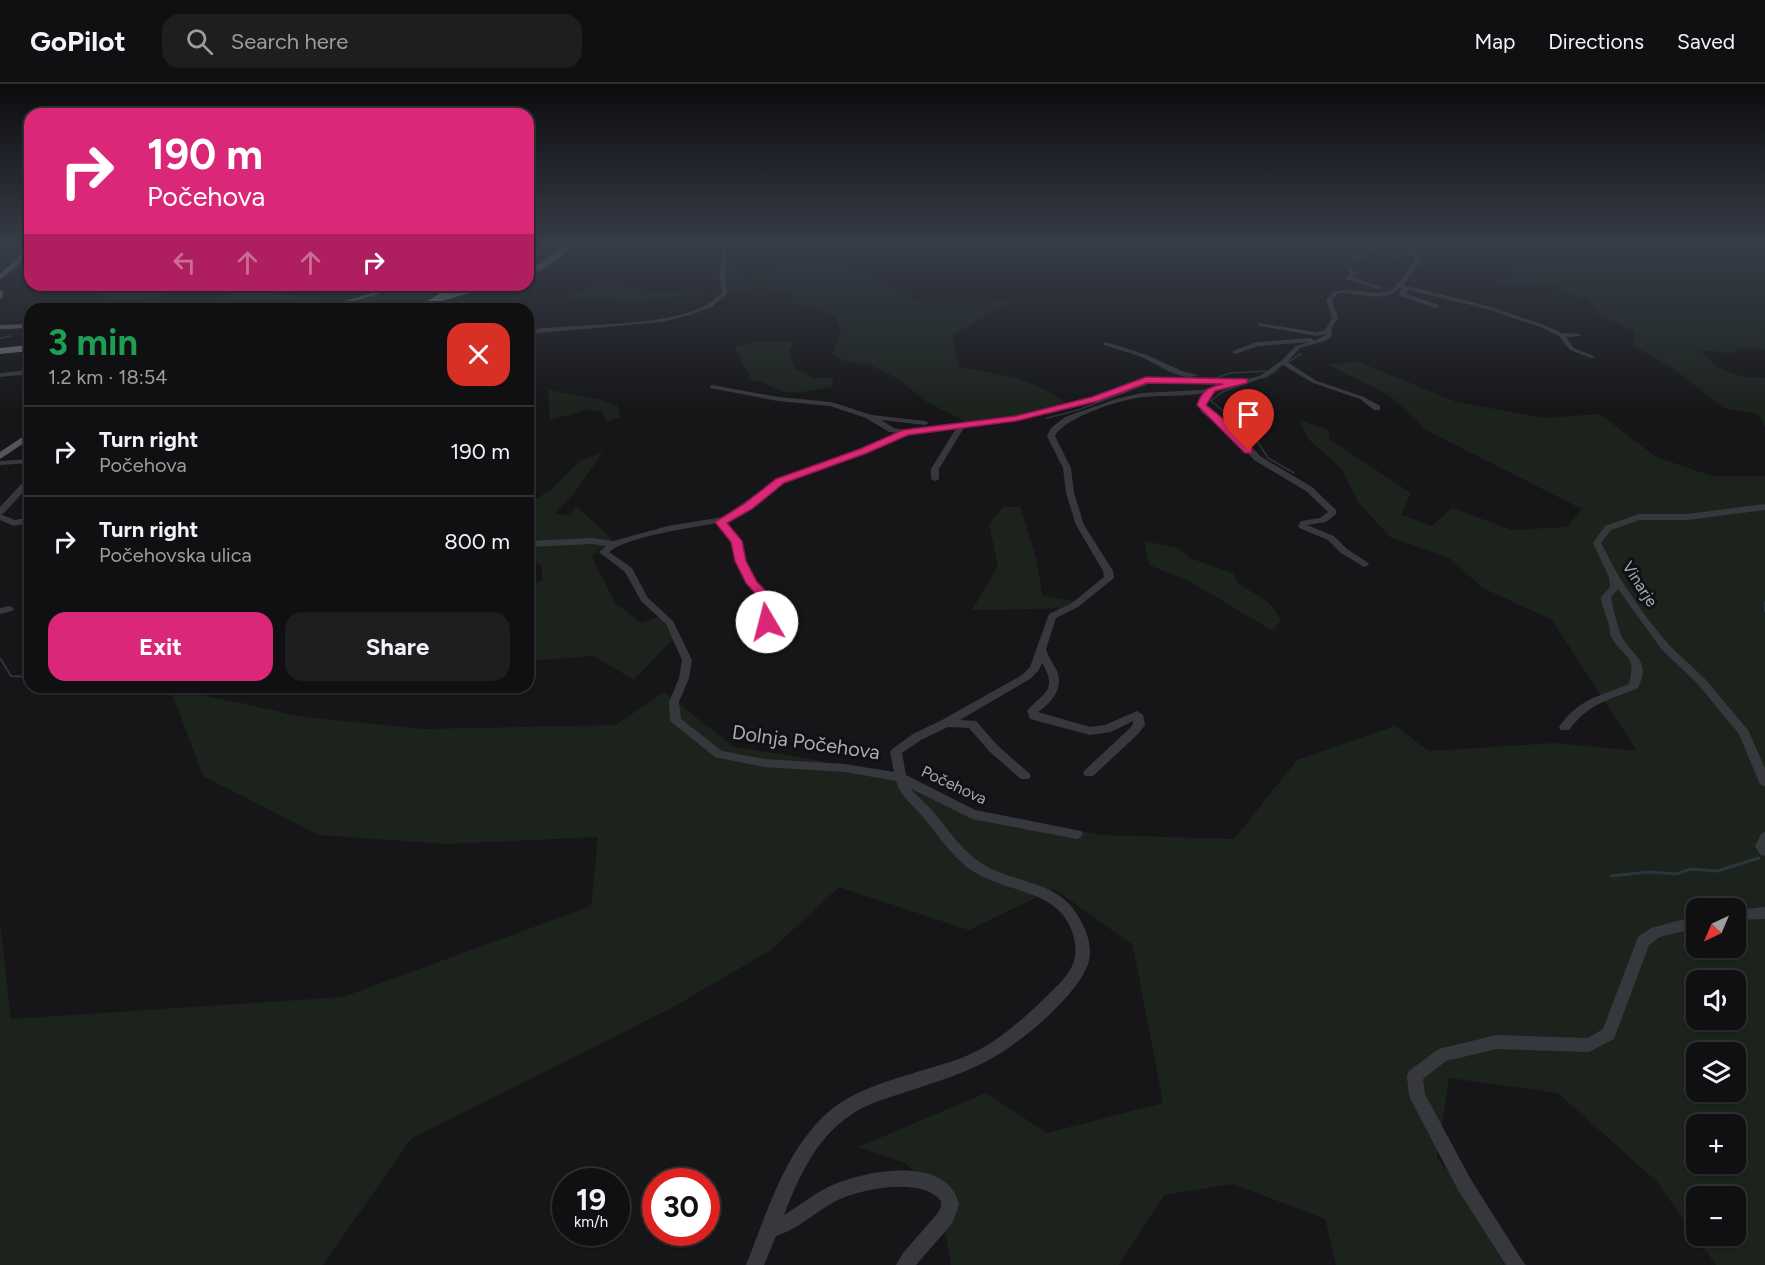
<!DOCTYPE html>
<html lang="en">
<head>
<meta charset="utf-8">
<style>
  body { margin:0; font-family:Figtree,sans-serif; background:#1e1e20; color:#f1f3f6; height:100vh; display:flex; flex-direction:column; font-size:22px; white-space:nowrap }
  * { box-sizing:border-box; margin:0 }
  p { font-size:20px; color:#9c9d9f }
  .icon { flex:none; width:33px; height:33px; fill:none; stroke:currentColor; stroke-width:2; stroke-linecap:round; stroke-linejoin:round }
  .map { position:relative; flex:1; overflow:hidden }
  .details { position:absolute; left:24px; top:219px; width:510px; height:390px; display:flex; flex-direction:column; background:#101012; border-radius:18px; box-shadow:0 2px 4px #0004,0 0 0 2px #303032 }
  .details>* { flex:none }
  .top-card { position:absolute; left:24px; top:24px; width:510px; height:183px; border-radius:18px; box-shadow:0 2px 4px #0004,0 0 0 2px #303032; background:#db2777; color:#fff; overflow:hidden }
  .needle { width:39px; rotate:224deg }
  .fabs { position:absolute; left:1686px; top:814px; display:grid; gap:12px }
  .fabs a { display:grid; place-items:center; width:60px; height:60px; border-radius:12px; background:#101012; box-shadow:0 2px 4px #0004,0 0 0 2px #303032; font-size:30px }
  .speed { position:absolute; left:552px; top:1084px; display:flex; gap:12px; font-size:30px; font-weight:700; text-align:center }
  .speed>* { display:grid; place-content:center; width:78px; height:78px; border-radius:50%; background:#101012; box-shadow:0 2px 4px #0004,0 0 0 2px #303032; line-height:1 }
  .speed small { font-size:15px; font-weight:400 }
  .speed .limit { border:9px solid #d22; background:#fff; color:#111 }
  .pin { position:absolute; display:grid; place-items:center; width:51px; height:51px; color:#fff; margin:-62px -26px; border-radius:50% 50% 50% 0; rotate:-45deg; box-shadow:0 0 6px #0007 }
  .pin .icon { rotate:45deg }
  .me { position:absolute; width:66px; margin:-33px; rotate:352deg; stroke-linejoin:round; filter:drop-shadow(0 0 4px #0008) }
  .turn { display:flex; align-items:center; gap:21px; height:126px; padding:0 24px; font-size:27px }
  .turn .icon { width:78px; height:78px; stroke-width:2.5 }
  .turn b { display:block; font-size:42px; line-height:51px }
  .lanes { display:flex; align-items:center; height:57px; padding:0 24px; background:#0003; justify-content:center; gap:30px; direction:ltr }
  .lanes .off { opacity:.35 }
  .round { display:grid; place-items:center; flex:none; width:63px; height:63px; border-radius:18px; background:#1e1e20 }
  .headline { display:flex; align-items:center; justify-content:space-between; height:102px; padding:0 24px }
  h1 { font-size:36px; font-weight:700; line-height:45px; color:#1e9e55 }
  .primary-button { display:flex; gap:12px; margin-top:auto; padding:12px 24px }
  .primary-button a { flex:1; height:69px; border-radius:18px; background:#db2777; color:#fff; font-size:24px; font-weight:700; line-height:69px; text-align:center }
  .primary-button a+a { background:#1e1e20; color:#f1f3f6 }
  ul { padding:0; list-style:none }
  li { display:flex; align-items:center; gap:18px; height:90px; padding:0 24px; border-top:2px solid #303032 }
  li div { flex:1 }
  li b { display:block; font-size:22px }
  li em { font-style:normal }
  header { display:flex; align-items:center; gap:36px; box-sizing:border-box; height:84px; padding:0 30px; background:#101012; border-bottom:2px solid #303032 }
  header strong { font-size:28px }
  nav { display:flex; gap:33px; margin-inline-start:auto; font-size:21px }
  .search { width:420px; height:54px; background:#1e1e20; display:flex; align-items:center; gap:15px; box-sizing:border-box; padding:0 21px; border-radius:18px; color:#9c9d9f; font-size:22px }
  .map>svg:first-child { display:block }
  .green { fill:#1c231d; fill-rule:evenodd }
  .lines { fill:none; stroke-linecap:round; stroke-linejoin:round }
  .stream-far2 { stroke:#2c353c; stroke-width:1.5 }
  .stream-far1 { stroke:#2c353c; stroke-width:2 }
  .stream { stroke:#2c353c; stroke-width:3 }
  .minor { fill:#37383d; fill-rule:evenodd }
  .major { fill:#53555c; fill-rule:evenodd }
  .highway { fill:#63666e; fill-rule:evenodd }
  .route { fill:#db2777; stroke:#8e194d; stroke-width:1.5 }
  .labels { text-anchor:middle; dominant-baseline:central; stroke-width:6; stroke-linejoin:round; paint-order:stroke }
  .street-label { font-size:16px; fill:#a8adb8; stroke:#111113 }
  .near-street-label { font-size:20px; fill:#a8adb8; stroke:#111113 }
</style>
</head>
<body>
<header>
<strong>GoPilot</strong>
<div class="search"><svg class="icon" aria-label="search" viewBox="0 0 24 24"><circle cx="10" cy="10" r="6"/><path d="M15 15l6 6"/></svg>Search here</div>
<nav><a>Map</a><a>Directions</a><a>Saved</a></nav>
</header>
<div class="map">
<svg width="1765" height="1181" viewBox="0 0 1765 1181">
  <rect width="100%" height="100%" fill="#161618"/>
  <!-- green -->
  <path class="green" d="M1497 161H1765V265L1741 264 1731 269 1701 266C1717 289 1739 293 1765 294V343L1758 330 1724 324 1671 283 1632 261 1634 247 1598 230 1587 214 1554 208 1563 203 1490 197 1513 195 1504 177 1521 175Z
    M821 168 927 222 1022 215C996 224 976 239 952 251L959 283C996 289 1034 295 1065 318L1066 323 970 340 927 318 895 293 870 281 844 277 832 270 841 249 835 232 816 224 792 219 793 205 775 207 759 203 752 206 728 208 726 179 731 176 742 185 737 189 747 195 801 173Z
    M611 200C634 208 676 210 700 207L698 210 647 215 644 218 564 214C580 208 595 202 611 200Z
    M68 201H196C176 207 109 231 98 206Z
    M229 201H288L275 210 318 214C295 220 240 230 220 218L227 211 246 205Z
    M410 201 435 202 444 207C405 230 368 225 324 225Z
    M758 257H795L789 266 794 284 814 294H833L832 303C813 306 791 313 774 304 764 299 764 298 752 296L734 263Z
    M1359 278 1456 318 1545 334 1600 330 1656 373 1712 392H1765V1181H1716L1657 1098 1558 1009 1449 994 1437 1074 1527 1181H1336L1325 1135 1233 1100 1164 1111 1119 1181H951L939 1110 905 1079 858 1063 986 1009 1047 1049 1163 1019 1133 861 1054 805 969 846 839 803 771 866 675 922 411 1055 323 1181H0V837L11 935 343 913 591 822 598 753 446 760 319 751 203 692 170 604 303 633 424 645 616 641 664 608 734 663 811 675 917 699 983 729 1102 751 1234 755 1297 676 1395 642 1429 667 1554 659 1637 667 1552 536 1483 504 1449 474 1390 453 1358 418 1341 384 1308 355 1299 336 1329 346V355L1411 409 1401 431 1432 442 1452 424 1512 446 1567 443 1582 425 1426 346 1390 312 1327 280ZM1696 825H1736V864H1696ZM1696 897H1736V936H1696ZM1696 969H1736V1008H1696ZM1696 1041H1736V1080H1696ZM1696 1113H1736V1152H1696Z
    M548 305C570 312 597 311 618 322L620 333 607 338 602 328 586 326 550 336Z
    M603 368 575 408 554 430 569 431 577 423 612 455 591 472 616 520 642 539 660 532 674 554 634 596 594 572 528 577V503L542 496V481L528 475V420L552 405 580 377Z
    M1003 423H1020L1037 477 1042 512 1075 517 1078 524 972 526 998 482 989 440Z
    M1144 457 1178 464 1190 474 1234 490 1238 499 1269 519 1281 535 1273 547 1189 497 1149 481Z"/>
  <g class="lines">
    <!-- stream-far2 -->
    <path class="stream-far2" d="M0 245 15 244
      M0 254 11 252
      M1288 278 1301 270
      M1266 293 1277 286
      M1216 294 1230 289 1267 287
      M1047 334 1078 326 1152 298H1206
      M1243 343 1211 317 1222 308 1255 296
      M1244 345 1257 357 1268 374 1294 389"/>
    <!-- stream-far1 -->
    <path class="stream-far1" d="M1765 518V527
      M0 574 11 592 30 593"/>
    <!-- stream -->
    <path class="stream" d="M1611 792 1649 788 1676 790 1691 785 1717 787 1759 774"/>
    <!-- minor -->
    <path class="minor" d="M659 161H727L725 190 727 210 712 223 690 231 662 238 528 250V246C577 239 666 244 708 220 713 217 717 212 722 209L719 190 722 163H661Z
      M1406 161 1414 162 1420 175 1418 181 1403 201 1491 223 1547 242 1562 249 1580 250V252L1566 253 1574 264 1596 273 1591 274 1570 266 1559 252 1543 244 1487 225 1409 206 1405 209 1438 221 1439 222 1436 224 1400 212 1399 208 1403 205 1400 204C1384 220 1362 209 1342 209L1337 210 1332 216 1338 234 1331 245 1332 252 1325 257 1300 264 1287 278 1317 297 1364 313 1380 322V326H1374L1360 315 1313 299 1283 281 1264 294 1213 307 1206 317 1207 325 1231 341 1260 372 1312 403 1336 426V430L1326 438 1307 441 1334 452 1347 465 1367 478 1369 480 1367 482 1364 483 1341 469 1328 456 1299 444 1298 442 1301 437 1320 434 1328 428 1306 407 1254 376 1225 345 1201 328 1198 317 1204 309C1184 313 1163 311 1143 313 1123 315 1064 333 1055 352L1071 384 1074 409 1084 441 1113 487 1114 494 1078 523 1056 534 1046 565C1048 573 1053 579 1057 587 1064 605 1051 619 1038 628L1090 643 1105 641 1137 627 1143 631 1145 641 1138 650 1093 692H1085L1083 689 1085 686 1130 644 1133 640V637L1111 648 1090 651 1030 635 1027 627C1042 609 1059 607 1042 579L1039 586 1030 595 960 636 976 637 997 661 1029 689 1031 692 1029 695H1021L989 667 969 644 948 643 921 656 902 669 906 691 975 726 1081 747 1083 750 1081 753 1077 755 972 735 910 704C916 711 923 717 929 723 947 743 962 769 986 782 1014 798 1055 798 1074 826 1084 840 1093 859 1089 877 1080 911 1014 965 983 979 961 990 937 998 915 1005 892 1013 867 1018 848 1033 815 1056 798 1095 784 1131 799 1122 812 1111 828 1103 861 1087 949 1069 959 1121L954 1135 950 1142 916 1181H896L903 1169 937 1130 941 1123V1117C923 1093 865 1104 840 1115 818 1125 801 1144 776 1152L764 1181H746C767 1129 784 1069 826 1030 859 999 922 989 964 973 997 959 1022 936 1048 911 1070 890 1083 876 1071 845 1056 806 1006 808 976 789 954 776 939 752 923 733 913 721 901 713 896 697L845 688 764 683 719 674 715 673 670 637 669 618 679 594 682 576 666 540 641 517 625 488 599 468 606 462 592 460 528 463V457L592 454 613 457 668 442 723 433 777 395 861 365 898 349 889 348 866 334 830 322 778 317 710 304V302L712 301 778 313 831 318 872 331 925 337 929 339 925 341 881 336 894 344 906 346 1016 332 1093 313 1146 294 1227 296 1228 297 1225 299 1147 298 1095 317 1016 336 965 342 939 385V395L935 397 931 395V385L957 343 911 349 867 369 783 399 729 437 724 438 740 457 746 477 756 498 774 517 770 540H764L762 538 764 517 747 499 736 477 732 457 717 439C690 444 629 452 609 468L632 484 648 514 673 537 692 576 689 594 679 618 681 635 722 667 764 675 845 680 894 688 890 668 892 665 913 650 942 636 1022 591 1030 583 1049 530 1072 519 1104 493 1103 487 1076 441 1066 409 1063 384 1047 352 1051 344 1065 333 1116 315 1142 309 1201 306 1260 292 1281 277 1296 262 1309 258 1258 262 1235 270 1233 269V267L1257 258 1311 254 1314 257 1327 250 1316 252 1260 242 1258 241V239L1316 248 1325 246 1332 234 1326 216 1333 208C1366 200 1381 224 1405 191 1410 185 1415 179 1414 171L1396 173 1374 168 1352 179H1348V177L1373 164 1396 169H1409Z
      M1350 184 1357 188 1352 193 1383 204 1380 206 1346 195 1351 188 1347 186Z
      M79 201H86L93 205 88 206Z
      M1106 258 1147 271 1182 287 1198 291C1181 299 1157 279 1141 273 1129 268 1116 265 1104 261V259Z
      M30 286V290L0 293V289Z
      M30 375V379L0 381V377Z
      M27 394H30V401L3 430H0L15 436 30 433V439L14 442 0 436V423Z
      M1765 420V426L1687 436H1640L1611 446 1601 459 1619 493 1646 533 1670 562 1705 595 1748 646 1765 684V702L1761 701 1759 698 1739 650 1697 599 1662 566 1618 505 1611 513 1612 518C1613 525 1620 551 1623 555 1635 574 1651 577 1638 604 1608 617 1590 618 1569 646H1561L1559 643 1561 640C1582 613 1599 613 1629 600 1637 568 1623 575 1612 554 1610 551 1610 545 1609 541 1606 531 1602 523 1601 513L1610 503 1609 493 1593 459 1605 442 1639 430H1687Z
      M9 522 12 523 14 525 12 527 0 530V524Z
      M1765 748V772L1760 771 1755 762 1761 750Z
      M1765 823V835L1736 836V826Z
      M1696 832V844L1660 853 1649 861 1614 955 1589 968 1497 965 1446 977 1423 995 1425 1010 1470 1094 1525 1181H1506L1458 1106 1411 1016 1409 1011 1407 992 1409 987 1437 966 1442 964 1497 951 1588 954 1603 945 1638 853 1651 844Z"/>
    <!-- major -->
    <path class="major" d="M399 201H409L327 225H317Z
      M0 206 3 208V213L0 215Z
      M30 240V244L0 245V241Z
      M30 348V355L0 375V368Z"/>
    <!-- highway -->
    <path class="highway" d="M566 161H574L547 183 528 191V186L541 179Z
      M27 165H30V171L0 196V190Z
      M433 201 448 202 449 210 484 201H497L414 225H401L429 216 442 208Z
      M30 261V267L0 270V264Z"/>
  </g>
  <!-- sky -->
  <linearGradient id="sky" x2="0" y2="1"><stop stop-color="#0c0c0d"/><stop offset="0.49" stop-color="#363c48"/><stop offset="1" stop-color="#363c48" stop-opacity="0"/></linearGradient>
  <rect width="1765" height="326" fill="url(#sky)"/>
  <!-- route -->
  <path class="route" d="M1146 293 1247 295V299L1215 307 1206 321 1231 341 1252 364V369H1245L1197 321C1202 307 1208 303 1223 300L1147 299 1098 317 1016 337 908 351 867 369 784 399 752 425 727 439 742 457 746 477 757 498 776 517 772 540H763L761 538 763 518 746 499 735 477 731 458 715 438 744 420 776 395 860 365 903 346 1016 332 1092 313Z"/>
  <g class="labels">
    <!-- street labels -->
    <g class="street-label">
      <text transform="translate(1640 500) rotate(57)">Vinarje</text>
      <text transform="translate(954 701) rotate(25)">Počehova</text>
    </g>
    <!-- near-street labels -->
    <g class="near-street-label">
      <text transform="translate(806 658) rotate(8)">Dolnja Počehova</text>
    </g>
  </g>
</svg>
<div class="fabs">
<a><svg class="needle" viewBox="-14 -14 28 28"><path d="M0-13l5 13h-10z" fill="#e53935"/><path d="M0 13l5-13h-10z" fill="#9c9d9f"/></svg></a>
<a><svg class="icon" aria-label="sound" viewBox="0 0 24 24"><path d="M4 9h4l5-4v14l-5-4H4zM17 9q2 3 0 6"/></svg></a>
<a><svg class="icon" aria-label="layers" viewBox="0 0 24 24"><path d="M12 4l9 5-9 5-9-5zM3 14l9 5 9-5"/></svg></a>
<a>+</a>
<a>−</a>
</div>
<div class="speed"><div>19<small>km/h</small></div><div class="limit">30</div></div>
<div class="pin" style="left:1249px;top:367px;background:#d93025"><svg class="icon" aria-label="arrive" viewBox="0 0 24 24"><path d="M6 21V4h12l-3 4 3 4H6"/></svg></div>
<svg class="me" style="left:767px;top:538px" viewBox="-20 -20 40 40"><circle r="19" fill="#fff"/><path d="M0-13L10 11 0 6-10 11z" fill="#db2777"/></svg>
<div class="top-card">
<div class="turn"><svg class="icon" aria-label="right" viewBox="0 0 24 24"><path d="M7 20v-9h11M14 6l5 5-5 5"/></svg><div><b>190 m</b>Počehova</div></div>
<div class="lanes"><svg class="icon off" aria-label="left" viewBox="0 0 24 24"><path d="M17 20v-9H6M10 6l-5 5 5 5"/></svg><svg class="icon off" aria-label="ahead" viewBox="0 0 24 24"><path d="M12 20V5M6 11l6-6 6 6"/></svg><svg class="icon off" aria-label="ahead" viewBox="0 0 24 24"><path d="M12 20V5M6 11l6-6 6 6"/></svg><svg class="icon" aria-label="right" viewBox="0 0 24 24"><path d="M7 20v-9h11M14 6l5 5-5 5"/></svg></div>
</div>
<section class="details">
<div class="headline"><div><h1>3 min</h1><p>1.2 km · 18:54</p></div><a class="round" style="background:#d93025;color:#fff"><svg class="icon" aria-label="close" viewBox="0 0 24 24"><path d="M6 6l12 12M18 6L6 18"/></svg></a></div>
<ul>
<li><svg class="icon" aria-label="right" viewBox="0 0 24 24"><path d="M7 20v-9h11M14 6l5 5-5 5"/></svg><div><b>Turn right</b><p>Počehova</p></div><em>190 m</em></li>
<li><svg class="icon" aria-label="right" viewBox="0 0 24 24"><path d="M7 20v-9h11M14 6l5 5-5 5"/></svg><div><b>Turn right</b><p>Počehovska ulica</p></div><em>800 m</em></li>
</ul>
<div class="primary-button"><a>Exit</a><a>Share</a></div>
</section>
</div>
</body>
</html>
